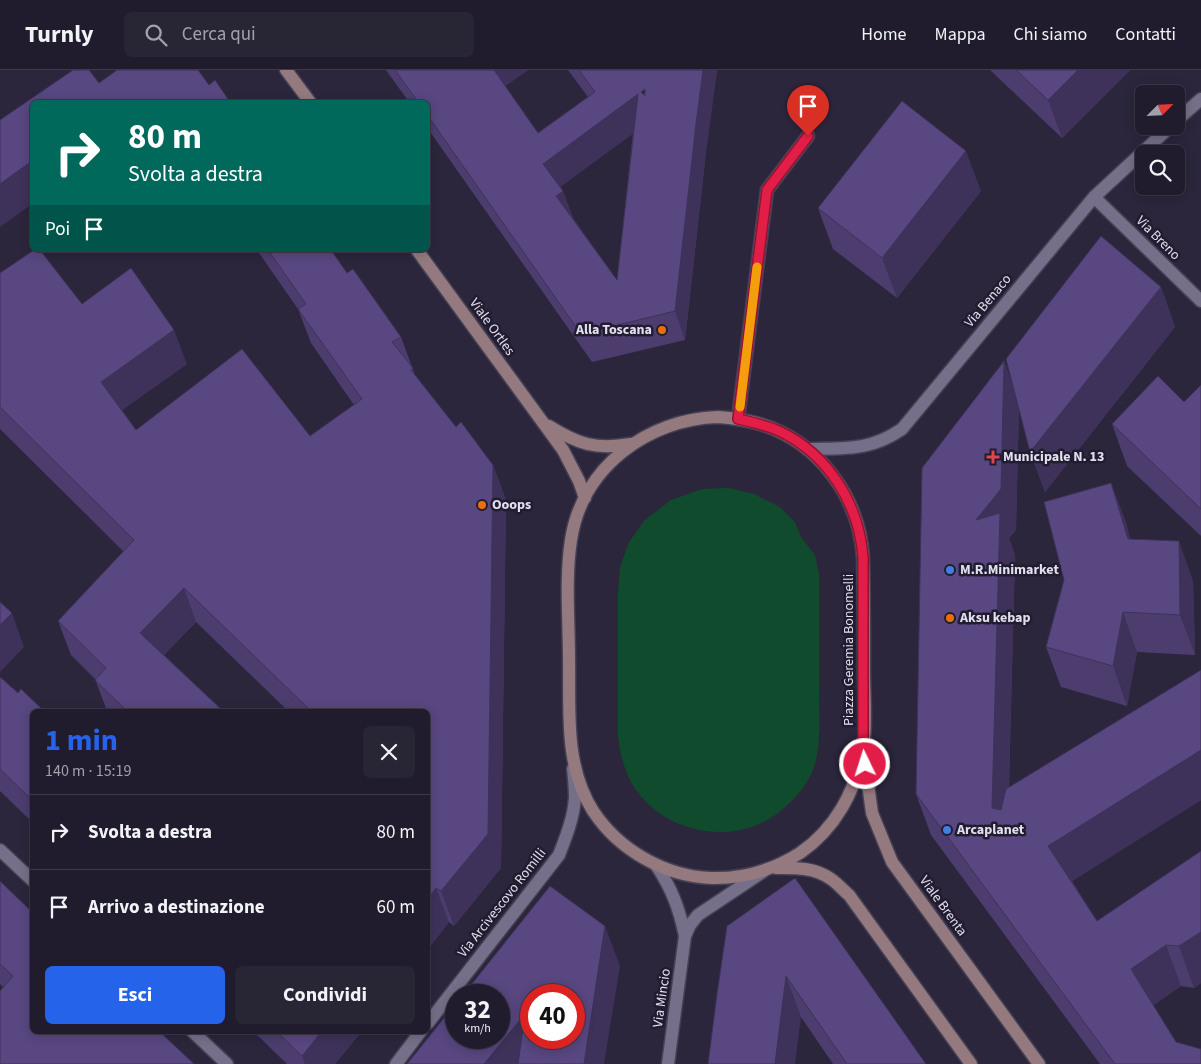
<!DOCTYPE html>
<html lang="it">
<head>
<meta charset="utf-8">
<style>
  body { margin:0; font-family:"Source Sans 3",sans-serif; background:#282535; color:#f1f3f6; height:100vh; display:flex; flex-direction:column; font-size:19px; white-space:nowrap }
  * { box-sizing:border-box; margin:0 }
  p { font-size:16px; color:#a2a1aa }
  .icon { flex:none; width:28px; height:28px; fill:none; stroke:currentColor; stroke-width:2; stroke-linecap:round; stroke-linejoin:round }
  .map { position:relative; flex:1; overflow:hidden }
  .panel { position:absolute; left:30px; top:639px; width:400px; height:325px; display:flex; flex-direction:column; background:#201c2d; border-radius:8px; box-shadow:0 2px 12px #0003,0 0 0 1px #3d3a49 }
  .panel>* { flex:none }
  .banner { position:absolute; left:30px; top:30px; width:400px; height:152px; border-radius:8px; box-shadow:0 2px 12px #0003,0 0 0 1px #3d3a49; background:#00695c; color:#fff; overflow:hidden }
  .needle { width:32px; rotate:66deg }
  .controls { position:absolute; left:1135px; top:15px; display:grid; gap:10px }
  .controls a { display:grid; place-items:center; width:50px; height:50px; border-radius:8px; background:#201c2d; box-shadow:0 2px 12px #0003,0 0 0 1px #3d3a49; font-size:25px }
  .speed { position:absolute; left:445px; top:914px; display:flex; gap:10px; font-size:25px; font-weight:700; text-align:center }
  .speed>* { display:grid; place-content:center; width:65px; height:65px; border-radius:50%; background:#201c2d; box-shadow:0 2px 12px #0003,0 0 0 1px #3d3a49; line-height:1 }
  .speed small { font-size:12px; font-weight:400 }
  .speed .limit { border:8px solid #d22; background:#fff; color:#111 }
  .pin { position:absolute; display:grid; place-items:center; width:42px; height:42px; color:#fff; margin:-51px -21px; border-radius:50% 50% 50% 0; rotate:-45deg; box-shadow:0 0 5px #0007 }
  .pin .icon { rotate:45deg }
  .me { position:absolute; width:55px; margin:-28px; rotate:356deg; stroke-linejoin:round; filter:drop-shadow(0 0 4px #0008) }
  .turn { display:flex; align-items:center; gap:18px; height:105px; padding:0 15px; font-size:22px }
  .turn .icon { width:65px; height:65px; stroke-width:2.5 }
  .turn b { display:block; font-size:35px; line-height:42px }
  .then { display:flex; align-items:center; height:48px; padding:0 15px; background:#0003; gap:10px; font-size:19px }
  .round { display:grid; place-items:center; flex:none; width:52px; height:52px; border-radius:8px; background:#282535 }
  .summary { display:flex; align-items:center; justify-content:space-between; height:85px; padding:0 15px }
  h1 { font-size:30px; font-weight:700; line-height:38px; color:#2563eb }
  .action { display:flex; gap:10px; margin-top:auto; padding:10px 15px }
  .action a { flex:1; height:58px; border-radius:8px; background:#2563eb; color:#fff; font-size:20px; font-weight:700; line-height:58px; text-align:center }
  .action a+a { background:#282535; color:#f1f3f6 }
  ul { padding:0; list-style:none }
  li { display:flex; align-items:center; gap:15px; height:75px; padding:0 15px; border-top:1px solid #3d3a49 }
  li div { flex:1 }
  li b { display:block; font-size:19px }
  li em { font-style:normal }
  header { display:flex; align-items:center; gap:30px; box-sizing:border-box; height:70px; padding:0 25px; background:#201c2d; border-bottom:1px solid #3d3a49 }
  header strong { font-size:24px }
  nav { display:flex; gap:28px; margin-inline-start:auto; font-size:18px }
  .search { width:350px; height:45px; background:#282535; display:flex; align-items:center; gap:12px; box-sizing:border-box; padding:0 18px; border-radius:8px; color:#a2a1aa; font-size:19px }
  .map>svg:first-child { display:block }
  .green { fill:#0f4b2c }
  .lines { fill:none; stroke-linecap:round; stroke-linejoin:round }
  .lane-casing { stroke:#454053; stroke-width:15 }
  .street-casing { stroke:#454053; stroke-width:15 }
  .secondary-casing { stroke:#454053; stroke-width:15 }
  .lane { stroke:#756f89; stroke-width:12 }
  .street { stroke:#756f89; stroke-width:12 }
  .secondary { stroke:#947a7f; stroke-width:12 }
  .wall { fill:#4c3d6e; fill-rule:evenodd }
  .shaded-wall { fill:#3e325a }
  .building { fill:#584780; stroke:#3e325a; fill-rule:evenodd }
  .route-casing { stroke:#92132f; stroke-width:12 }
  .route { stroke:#e11d48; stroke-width:9 }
  .slow { stroke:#f59e0b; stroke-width:9 }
  .food-dot { fill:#e8710a; stroke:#221c31; stroke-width:2 }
  .health-dot { fill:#e0444e; stroke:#221c31; stroke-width:2 }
  .shop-dot { fill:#3f7fe0; stroke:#221c31; stroke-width:2 }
  .labels { text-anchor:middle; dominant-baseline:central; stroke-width:5; stroke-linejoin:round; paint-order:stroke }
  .street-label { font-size:14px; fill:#e2dfee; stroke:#221c31 }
  .poi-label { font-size:14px; font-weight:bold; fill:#e2dfee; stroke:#221c31; text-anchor:start }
</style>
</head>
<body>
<header>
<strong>Turnly</strong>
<div class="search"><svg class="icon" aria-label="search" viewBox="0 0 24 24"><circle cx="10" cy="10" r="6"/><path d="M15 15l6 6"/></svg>Cerca qui</div>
<nav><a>Home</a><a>Mappa</a><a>Chi siamo</a><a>Contatti</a></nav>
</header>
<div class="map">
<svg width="1201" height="994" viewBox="0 0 1201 994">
  <rect width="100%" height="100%" fill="#2b263c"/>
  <!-- green -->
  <path class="green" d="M729 418 754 424 780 437 795 452 801 467 815 485 819 504C819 542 819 580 819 618 819 645 822 674 813 700 807 715 795 729 783 739 739 777 669 766 636 720 625 704 620 685 618 666V522L620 497 629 472 645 450 671 430 702 419Z"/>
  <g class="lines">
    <!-- lane casing -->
    <g class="lane-casing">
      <path id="lane" d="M738 349 767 120 808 66"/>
    </g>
    <!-- street casing -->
    <g class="street-casing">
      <path id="street" d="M1176 51 1201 29
        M1094 127 1201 231
        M808 379C846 378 870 381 902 359L1094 127 1171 56
        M0 780 32 810
        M656 795C672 819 679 838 685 866L690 855 698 845 764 801
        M428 953 559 785C566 767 574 747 575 727 575 718 574 708 573 699
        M192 961 227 994
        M396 994 421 961
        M668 994 685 866"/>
    </g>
    <!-- secondary casing -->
    <g class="secondary-casing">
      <path id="secondary" d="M286 0 310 32
        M417 180 563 380 579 411 585 428
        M718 347C732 348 746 350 760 354 819 372 859 427 863 487 864 525 864 563 864 601 864 627 867 654 863 679 856 721 835 759 800 783 773 800 743 809 711 808 664 806 619 780 593 741 564 695 570 641 569 589 569 550 565 509 571 470 582 397 648 349 718 347Z
        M549 356C578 374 595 380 631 374
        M864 685 872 743 892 792 1039 994
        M776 798C795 798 814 797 831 809 837 813 843 820 849 825L971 994"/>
    </g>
    <!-- lane -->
    <use href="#lane" class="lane"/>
    <!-- street -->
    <use href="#street" class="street"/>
    <!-- secondary -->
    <use href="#secondary" class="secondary"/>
  </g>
  <!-- wall -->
  <path class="wall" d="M386 0H528L505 16 538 63 588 27 568 0H717L706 82 685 270 592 292 428 59V32H409ZM645 19V23L643 24 641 22ZM633 63 617 210 573 148 563 121 560 117Z
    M990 0H1130L1062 68Z
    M981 121 897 228 833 179 818 138Z
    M257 180H331L347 203 401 267 415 305 456 357 493 395 506 430 501 798 454 856 449 852 428 879V641H288L196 552 164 585 223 641H107L95 609 71 585 58 551 124 482 0 359V203L82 234 187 294 122 340 136 360 310 366 354 335 311 273 298 239Z
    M1161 217 1175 257 1045 422 1030 382 1019 337 1016 460 1009 468 1015 485 1009 718 1201 600V730L1072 811 1097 851 1201 781V913L1194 918 1181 916 1153 935 1176 972 1201 994H1100L931 765 916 724 1004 291 1013 316Z
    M1201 315V466L1127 396 1112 354 1184 332Z
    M1111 413 1126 453 1130 469 1193 511 1195 585 1137 582 1127 636 1061 617 1046 577Z
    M0 607 18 623 42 639 43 641H32V752L0 721Z
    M0 811 32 961 3 917 0 914Z
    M727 856 926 994H833L801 947Z
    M253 961H362L335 994H287Z"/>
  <!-- shaded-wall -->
  <path class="shaded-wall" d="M491 0H528L499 20Z
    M703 0H717L706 82 685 270 675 241 696 54Z
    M1078 0H1130L1062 68 1048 30Z
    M638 24 648 53 553 122 543 94Z
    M966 81 981 121 897 228 882 188Z
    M32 91V134L0 157V114Z
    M563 121 573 149 556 126Z
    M1161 217 1175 257 1045 422 1030 382Z
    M174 260 187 294 113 346 101 312Z
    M1004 291 1019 332 1016 460 1009 468 1015 485 1007 780 992 738 976 450Z
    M493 395 506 430 501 798 454 856 441 821Z
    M1111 413 1126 453 1142 509 1128 469Z
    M1179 471 1193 511 1195 585 1180 545Z
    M184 518 196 552 152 597 140 563Z
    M1123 542 1137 582 1127 636 1113 596Z
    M12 543 24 577 0 602V555Z
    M1201 680V730L1063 817 1048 776Z
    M436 818 449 852 428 879V829Z
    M605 856 620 896 604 994H584Z
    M1201 862V913L1194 918 1179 876Z
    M1166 875 1181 916 1146 941 1131 899Z
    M786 906 801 947 795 994H775Z
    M525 944 531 994H484Z
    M322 961H362L335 994H305L302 986Z"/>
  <!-- building -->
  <path class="building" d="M73 0H89L99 13 117 0H198L209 15 215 10 230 32H32V91L0 114V50Z
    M395 0H494L538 63 595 22 579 0H703L696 54 675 241 581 264 428 46V32H418ZM645 19V26L641 22ZM638 24 617 210 556 126 563 121 543 94Z
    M1016 0H1078L1048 30Z
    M902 31 966 81 882 188 818 138Z
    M1101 166 1161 217 1030 382 1006 289Z
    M34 180H40L82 234 131 198 174 260 101 312 136 360 242 279 310 366 362 329 298 239 306 234 268 180H331L347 203 353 199 401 267 392 272 413 298 411 300 456 357 461 352 493 395 488 764 441 821 436 818 428 829V641H311L184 518 140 563 223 641H127L95 610 106 598 58 551 134 470 0 337V203Z
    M1004 291 1001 419 976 450 1000 443 992 738 1001 740 1006 719 1201 600V680L1048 776 1097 851 1201 781V862L1179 876 1166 875 1131 899 1176 972 1201 979V994H1115L916 724 922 398Z
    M1158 306 1184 332 1201 315V439L1112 354Z
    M1111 413 1128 469 1179 471 1180 545 1123 542 1113 596 1046 577 1064 510 1044 432Z
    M0 532 12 543 0 555Z
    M0 607 18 623 21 619 42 639 40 641H32V730L0 699Z
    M795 808 926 994H847L786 906 775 994H708L717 924 727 856Z
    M0 811 32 842V961H159L194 994H0V921L13 906 0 894Z
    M550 816 605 856 584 994H518L525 944 484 994H407L456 933V968H499V925H463ZM531 925H574V968H531Z
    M276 961H322L302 986Z"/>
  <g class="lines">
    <!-- route casing -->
    <g class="route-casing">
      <path id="route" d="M808 66 767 120 738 349C752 352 766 355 779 361 828 384 859 434 863 487V678L865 694"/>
    </g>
    <!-- route -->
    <use href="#route" class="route"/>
    <!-- slow -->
    <path class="slow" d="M740 337 757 197"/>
  </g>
  <!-- markers -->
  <g class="food-dot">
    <circle cx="662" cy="260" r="5"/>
    <circle cx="482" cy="435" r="5"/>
    <circle cx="950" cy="548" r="5"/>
  </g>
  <path class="health-dot" d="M990.5 379.5h5v5h5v5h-5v5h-5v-5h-5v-5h5z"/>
  <g class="shop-dot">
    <circle cx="950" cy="500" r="5"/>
    <circle cx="947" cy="760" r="5"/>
  </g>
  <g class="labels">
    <!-- street labels -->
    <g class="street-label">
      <text transform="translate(1158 168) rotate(45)">Via Breno</text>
      <text transform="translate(988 231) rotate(-50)">Via Benaco</text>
      <text transform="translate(492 257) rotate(54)">Viale Ortles</text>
      <text transform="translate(849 580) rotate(-90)">Piazza Geremia Bonomelli</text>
      <text transform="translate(502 833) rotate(-52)">Via Arcivescovo Romilli</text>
      <text transform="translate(943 836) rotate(54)">Viale Brenta</text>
      <text transform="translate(662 928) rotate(-82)">Via Mincio</text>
    </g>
    <!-- poi labels -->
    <g class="poi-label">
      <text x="652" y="260" text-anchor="end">Alla Toscana</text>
      <text x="1003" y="387">Municipale N. 13</text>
      <text x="492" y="435">Ooops</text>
      <text x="960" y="500">M.R.Minimarket</text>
      <text x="960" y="548">Aksu kebap</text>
      <text x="957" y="760">Arcaplanet</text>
    </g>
  </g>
</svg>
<div class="controls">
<a><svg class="needle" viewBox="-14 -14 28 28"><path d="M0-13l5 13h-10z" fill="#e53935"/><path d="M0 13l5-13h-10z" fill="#a2a1aa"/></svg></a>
<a><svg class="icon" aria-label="search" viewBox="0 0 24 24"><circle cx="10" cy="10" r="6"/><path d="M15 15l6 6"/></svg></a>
</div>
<div class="speed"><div>32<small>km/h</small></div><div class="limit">40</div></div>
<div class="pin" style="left:808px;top:66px;background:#d93025"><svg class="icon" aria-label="arrive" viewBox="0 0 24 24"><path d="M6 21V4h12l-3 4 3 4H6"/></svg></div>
<svg class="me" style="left:865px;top:694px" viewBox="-20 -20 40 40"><circle r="17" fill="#e11d48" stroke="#fff" stroke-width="3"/><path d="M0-11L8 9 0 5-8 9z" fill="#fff"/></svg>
<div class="banner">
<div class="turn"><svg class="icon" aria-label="right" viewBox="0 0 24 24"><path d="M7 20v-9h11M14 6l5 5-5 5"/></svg><div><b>80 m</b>Svolta a destra</div></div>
<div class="then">Poi<svg class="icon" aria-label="arrive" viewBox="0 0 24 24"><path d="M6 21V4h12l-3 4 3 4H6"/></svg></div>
</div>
<section class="panel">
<div class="summary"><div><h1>1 min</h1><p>140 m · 15:19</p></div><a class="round"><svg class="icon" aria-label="close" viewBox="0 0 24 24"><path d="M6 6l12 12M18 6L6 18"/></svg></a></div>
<ul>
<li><svg class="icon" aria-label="right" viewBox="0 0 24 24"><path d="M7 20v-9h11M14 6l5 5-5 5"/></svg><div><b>Svolta a destra</b></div><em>80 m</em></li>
<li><svg class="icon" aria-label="arrive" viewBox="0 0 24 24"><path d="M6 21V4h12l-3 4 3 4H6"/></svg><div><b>Arrivo a destinazione</b></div><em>60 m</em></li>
</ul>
<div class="action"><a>Esci</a><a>Condividi</a></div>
</section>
</div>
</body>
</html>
